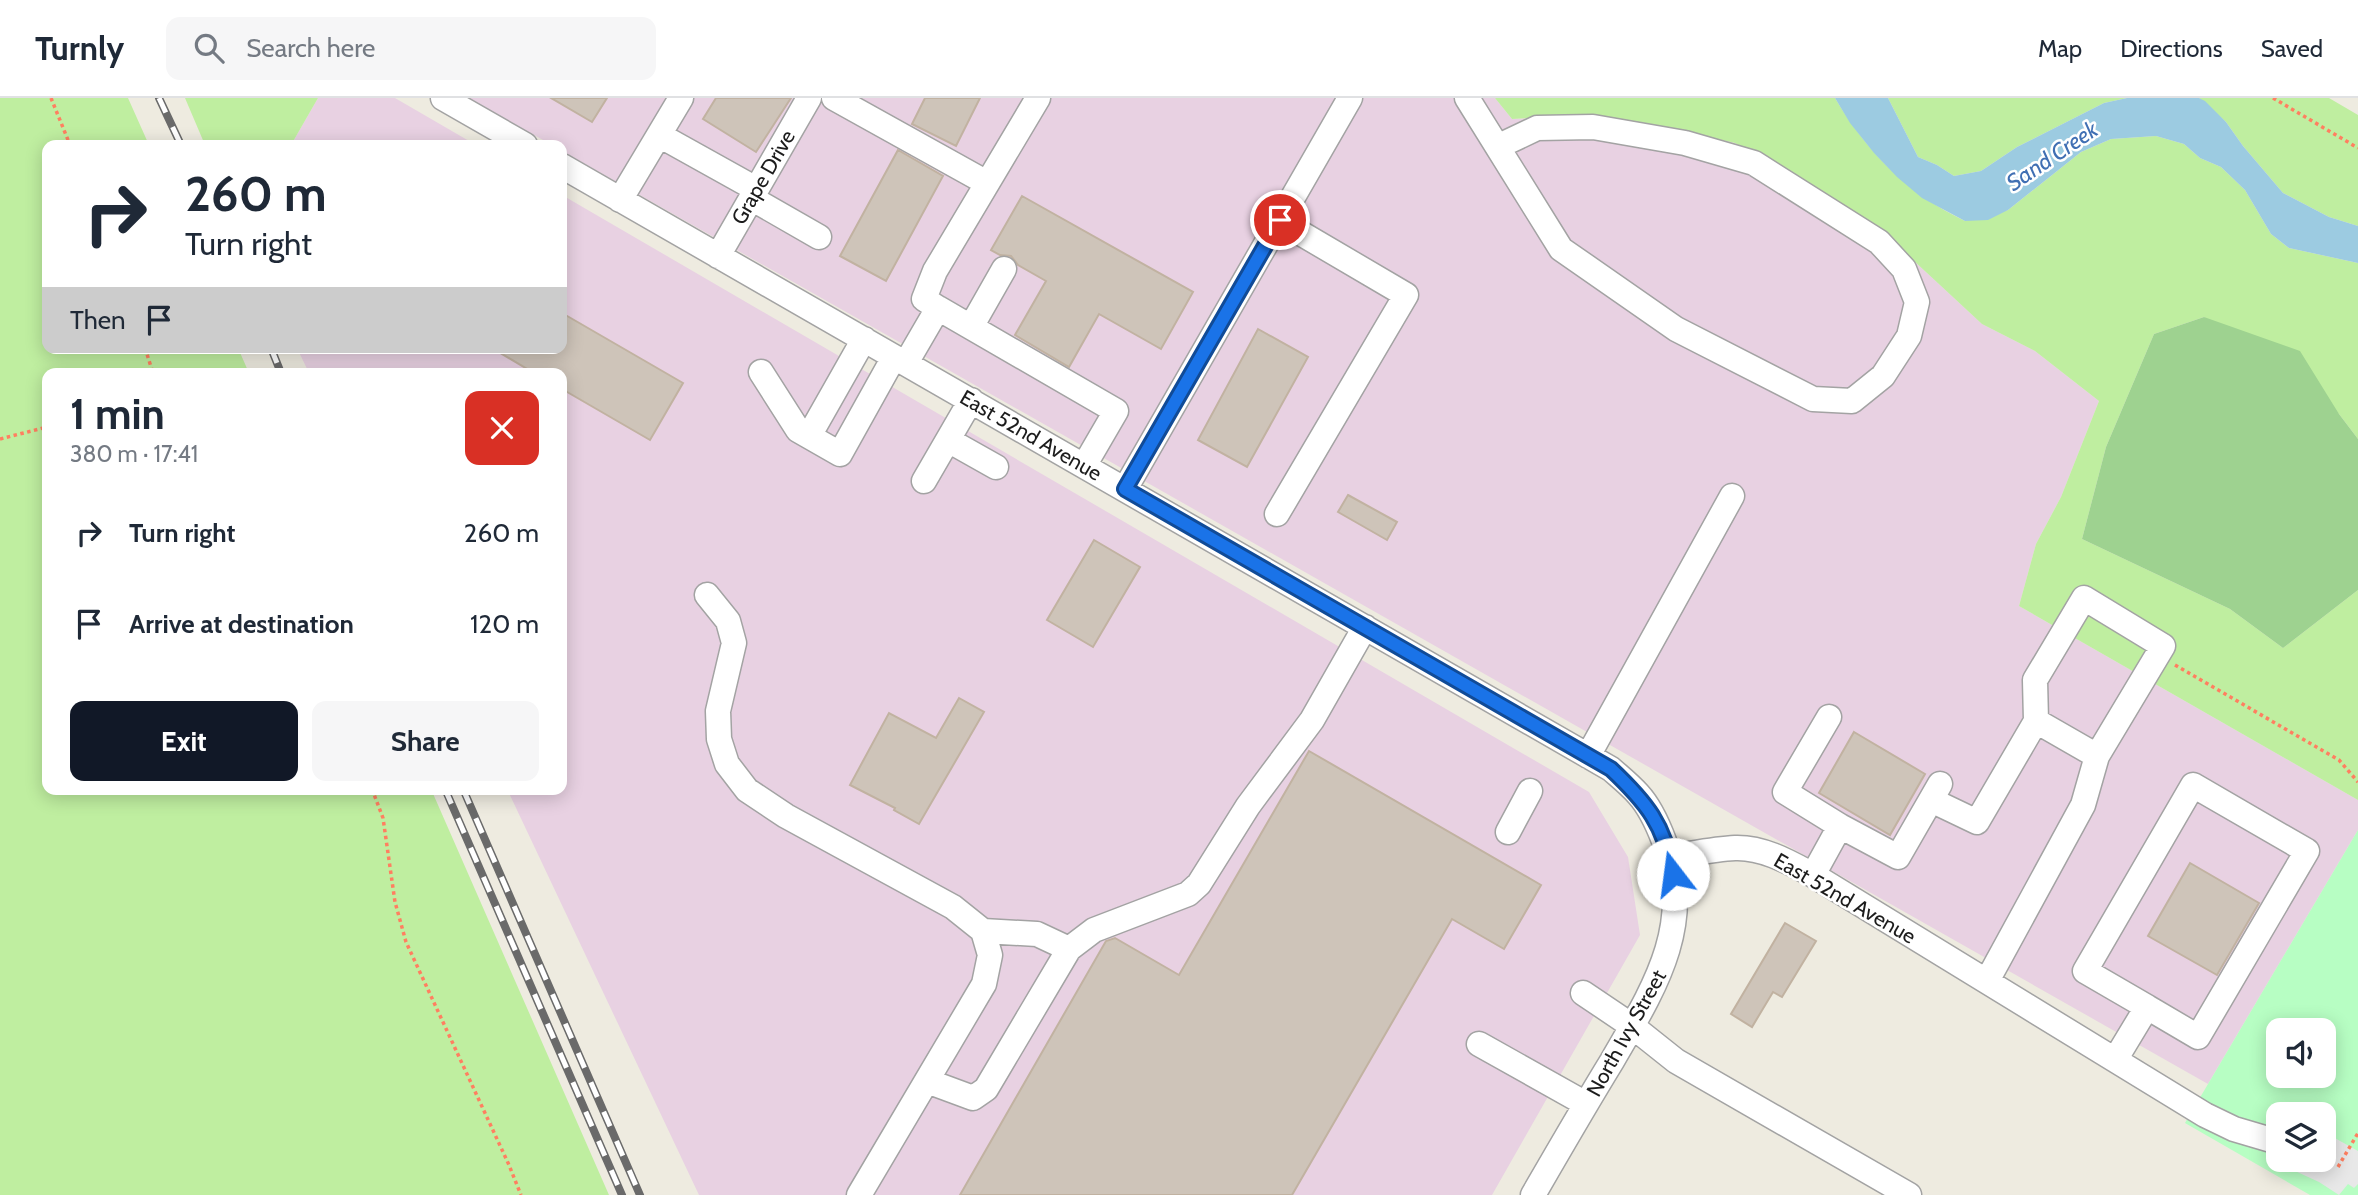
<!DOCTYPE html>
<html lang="en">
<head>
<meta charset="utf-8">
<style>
  body { margin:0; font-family:Cabin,sans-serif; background:#f6f6f7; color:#1f2937; height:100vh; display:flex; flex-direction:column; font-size:26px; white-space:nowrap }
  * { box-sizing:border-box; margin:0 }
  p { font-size:23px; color:#747a83 }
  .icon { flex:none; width:38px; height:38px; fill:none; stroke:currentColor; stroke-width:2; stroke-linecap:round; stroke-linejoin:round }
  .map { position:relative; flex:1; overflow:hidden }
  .panel { position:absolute; left:42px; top:270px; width:525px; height:427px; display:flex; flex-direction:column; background:#fff; border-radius:14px; box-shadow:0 4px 18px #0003 }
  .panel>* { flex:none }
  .guide { position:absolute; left:42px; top:42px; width:525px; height:214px; border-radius:14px; box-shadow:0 4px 18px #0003; background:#fff; color:#1f2937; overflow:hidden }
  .tools { position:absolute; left:2266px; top:920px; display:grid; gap:14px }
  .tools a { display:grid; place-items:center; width:70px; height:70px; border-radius:14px; background:#fff; box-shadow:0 4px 18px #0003; font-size:35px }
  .pin { position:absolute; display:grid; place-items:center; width:60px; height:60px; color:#fff; margin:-30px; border:4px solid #fff; border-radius:50%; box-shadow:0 2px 7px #0007 }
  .me { position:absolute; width:77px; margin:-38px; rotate:345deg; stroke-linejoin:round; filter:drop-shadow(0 0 5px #0008) }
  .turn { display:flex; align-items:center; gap:24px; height:147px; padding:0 28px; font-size:32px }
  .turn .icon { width:91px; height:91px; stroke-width:2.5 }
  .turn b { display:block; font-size:49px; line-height:60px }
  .then { display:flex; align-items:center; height:66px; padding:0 28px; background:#0003; gap:14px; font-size:26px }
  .round { display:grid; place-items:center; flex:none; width:74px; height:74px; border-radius:14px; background:#f6f6f7 }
  .head { display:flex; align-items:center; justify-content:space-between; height:119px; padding:0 28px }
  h1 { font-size:42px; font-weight:800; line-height:52px }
  .button { display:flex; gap:14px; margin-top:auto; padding:14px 28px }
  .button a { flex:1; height:80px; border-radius:14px; background:#111827; color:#fff; font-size:28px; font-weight:800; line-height:80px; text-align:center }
  .button a+a { background:#f6f6f7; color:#1f2937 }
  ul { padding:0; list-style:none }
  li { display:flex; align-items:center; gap:21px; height:91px; padding:0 28px }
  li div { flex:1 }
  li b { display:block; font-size:26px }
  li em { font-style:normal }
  header { display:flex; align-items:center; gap:42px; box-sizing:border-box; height:98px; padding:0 35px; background:#fff; border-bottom:2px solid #e0e1e3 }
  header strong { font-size:33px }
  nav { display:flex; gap:38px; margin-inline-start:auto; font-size:24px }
  .search { width:490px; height:63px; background:#f6f6f7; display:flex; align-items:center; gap:18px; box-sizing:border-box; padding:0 24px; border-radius:14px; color:#747a83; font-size:26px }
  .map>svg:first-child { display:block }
  .industrial { fill:#e8d1e2 }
  .grass { fill:#bfeea0 }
  .forest { fill:#9ed290 }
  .park { fill:#b7fec3; fill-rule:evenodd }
  .parking { fill:#e8e8e8 }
  .water { fill:#9ccbe1 }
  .building { fill:#cec4b9; stroke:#c1b2a1; stroke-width:2 }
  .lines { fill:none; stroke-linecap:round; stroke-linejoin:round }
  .minor-casing { stroke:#a3a3a3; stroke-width:27 }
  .path { stroke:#ff7f60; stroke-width:3.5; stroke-dasharray:3.5 3.5; stroke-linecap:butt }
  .minor { stroke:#fff; stroke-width:24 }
  .rail-casing { stroke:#6a6a6a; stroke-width:8 }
  .rail { stroke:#fff; stroke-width:5; stroke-dasharray:16; stroke-linecap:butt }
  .route-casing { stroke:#114b97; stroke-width:18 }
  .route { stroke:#1a73e8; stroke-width:12 }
  .labels { text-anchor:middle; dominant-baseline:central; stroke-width:5; stroke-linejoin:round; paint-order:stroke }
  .street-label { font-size:21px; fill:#1c1c1c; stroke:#fff }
  .water-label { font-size:23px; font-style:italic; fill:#406fb3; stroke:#fff }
</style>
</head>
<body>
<header>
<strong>Turnly</strong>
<div class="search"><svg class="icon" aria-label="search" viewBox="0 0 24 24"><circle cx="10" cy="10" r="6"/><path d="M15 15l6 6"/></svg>Search here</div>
<nav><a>Map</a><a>Directions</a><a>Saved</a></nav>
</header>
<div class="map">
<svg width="2358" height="1097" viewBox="0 0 2358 1097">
  <rect width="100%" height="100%" fill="#eeebe0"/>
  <!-- industrial -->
  <path class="industrial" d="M318 0H395L476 47H291Z
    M468 0H1495L1512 21 1581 17 1646 25 1735 45 1820 92 1899 149 1982 226 2035 253 2099 303 2061 399 2036 446 2019 508 2358 702V732L2208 986 562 53V47H552Z
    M562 97 1589 694 1628 759 1640 837 1492 1097H699L507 691H562V275H309L297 250H562Z"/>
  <!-- grass -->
  <path class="grass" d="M0 0H128L149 47H47V250H238L249 275H47V691H431L609 1097H0Z
    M185 0H318L291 47H205Z
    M1495 0H1835C1868 55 1907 95 1965 123L2008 112 2081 54 2111 41 2156 38 2184 46 2200 60 2221 69 2245 92 2271 136 2289 150 2358 165V341L2339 316 2204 219 2154 236 2106 349 2082 441 2230 511 2283 550 2358 492V702L2019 508 2036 446 2061 399 2099 303 2035 253 1982 226 1899 149 1820 92 1735 45 1646 25 1581 17 1512 21Z
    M1888 0H2127L2104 5 2017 49 1981 73 1954 78 1937 67 1918 59Z
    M2199 0H2329L2358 17V128L2329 119 2283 95 2243 48 2226 24Z"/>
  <!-- forest -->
  <path class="forest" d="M2204 219 2300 253 2339 316 2358 341V492L2283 550 2230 511 2082 441 2106 349 2154 236Z"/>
  <!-- park -->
  <path class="park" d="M2358 732V1097H2310L2185 1025ZM2278 933H2324V978H2278ZM2278 1017H2324V1062H2278Z"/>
  <!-- parking -->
  <path class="parking" d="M2324 1034 2358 1053V1086L2354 1090 2348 1086 2339 1097 2319 1084 2295 1073 2298 1062H2324Z"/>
  <!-- water -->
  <path class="water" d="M1835 0H1888L1918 59 1937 67 1954 78 1981 73 2017 49 2104 5 2127 0H2199L2205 3 2226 24 2243 48 2283 95 2329 119 2358 128V165L2289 150 2271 136 2245 92 2221 69 2200 60 2184 46 2156 38 2111 41 2081 54 2008 112 1988 122 1965 123 1922 100 1897 79 1874 55 1850 25Z"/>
  <!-- building -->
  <path class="building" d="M551 0H607L592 24Z
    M716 0H791L756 54 703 21Z
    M925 0H980L956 48 912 26Z
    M898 52 943 78 886 183 840 158Z
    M1022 98 1193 194 1161 251 1099 216 1069 269 1015 237 1046 183 1018 167 1011 158 1000 157 991 152Z
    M562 215 683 285 650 342 562 291V275H534L492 250H562Z
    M1258 231 1308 259 1247 369 1198 342Z
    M1348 397 1397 424 1387 442 1338 414Z
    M1094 442 1140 469 1093 549 1047 522Z
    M959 600 984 614 919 726 894 712 895 710 850 687 889 615 936 640Z
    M1854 634 1925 676 1890 737 1819 695Z
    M1309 653 1541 787 1504 851 1452 821 1292 1097H960L1106 843 1115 840 1179 877Z
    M2190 765 2259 805 2217 877 2148 838Z
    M1785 825 1816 843 1782 899 1773 894 1752 929 1731 916Z"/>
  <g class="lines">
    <!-- minor casing -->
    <g class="minor-casing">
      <path id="minor" d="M443 0 525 47
        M834 0 987 85
        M1467 0 1561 151 1676 231 1813 301 1852 303 1883 278 1909 238 1917 204 1904 171 1879 144 1754 65 1685 45 1593 29 1537 30 1499 48
        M659 37 756 91
        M562 68 1611 671C1620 679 1630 687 1638 696 1650 709 1658 727 1664 743 1696 827 1653 892 1612 963 1585 1007 1559 1052 1533 1097
        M751 100 819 139
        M620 102 681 0
        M718 158 809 0
        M938 210 924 201 935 173 1038 0
        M971 229 1004 171
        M906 265 938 210 1116 313 1084 368
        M761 274 798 332 840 356 894 259
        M809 338 864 241
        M948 342 996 369
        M924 383 971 302
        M1125 391 1350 0
        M1277 416 1406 197 1280 123
        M707 497 728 523 734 545 718 613 719 641 727 666 747 692 786 718 953 809 983 833 990 857 984 886 859 1097
        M1829 619 1785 694 1840 728
        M2036 623 2097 658
        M1588 658 1732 398
        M1931 702 1977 724 2036 623 2035 582 2084 500 2163 548 2097 658 2083 707 1987 883
        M1508 734 1530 693
        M1670 759C1691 756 1714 751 1735 750 1763 749 1789 764 1813 777L2205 1017 2234 1031 2278 1044
        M1813 777 1840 728 1898 759 1940 686
        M983 833 1037 836 1069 851
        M1583 895 1632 928 1676 963 1909 1097
        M1479 946 1586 1006
        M2115 962 2147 909 2198 939 2307 753 2193 687 2085 873 2147 909
        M927 983 973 1000 986 991 1069 851 1094 832 1188 796 1199 786 1248 708 1312 622 1365 529"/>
    </g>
    <!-- path -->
    <path class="path" d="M51 0 70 47
      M2273 0 2358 50
      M145 250 153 275
      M0 341 47 329
      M2175 567 2339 662 2358 684
      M372 691 383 720 395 804 406 844 509 1067 521 1097
      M2338 1069 2358 1035"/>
    <!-- minor -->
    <use href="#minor" class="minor"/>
    <!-- rail casing -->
    <g class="rail-casing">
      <path id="rail" d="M159 0 181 47
        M271 250 281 275
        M445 691 622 1097
        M463 691 640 1097"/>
    </g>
    <!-- rail -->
    <use href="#rail" class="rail"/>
  </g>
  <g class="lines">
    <!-- route casing -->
    <g class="route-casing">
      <path id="route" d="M1280 122 1125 391 1611 671C1646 704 1665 727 1673 776"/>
    </g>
    <!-- route -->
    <use href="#route" class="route"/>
  </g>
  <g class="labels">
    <!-- street labels -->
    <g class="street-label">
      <text transform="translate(763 79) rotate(-60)">Grape Drive</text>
      <text transform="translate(1031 337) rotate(30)">East 52nd Avenue</text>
      <text transform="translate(1845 800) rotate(30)">East 52nd Avenue</text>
      <text transform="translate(1626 935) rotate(-61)">North Ivy Street</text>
    </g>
    <!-- water labels -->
    <g class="water-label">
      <text transform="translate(2052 58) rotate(-34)">Sand Creek</text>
    </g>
  </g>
</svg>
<div class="tools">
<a><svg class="icon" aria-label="sound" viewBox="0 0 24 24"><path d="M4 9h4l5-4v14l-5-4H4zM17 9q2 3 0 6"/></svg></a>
<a><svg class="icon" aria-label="layers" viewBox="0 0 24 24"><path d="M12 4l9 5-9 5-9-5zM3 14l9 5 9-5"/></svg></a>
</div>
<div class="pin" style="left:1280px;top:122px;background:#d93025"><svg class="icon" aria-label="arrive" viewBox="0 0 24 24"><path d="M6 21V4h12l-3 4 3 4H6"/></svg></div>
<svg class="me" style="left:1673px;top:776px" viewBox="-20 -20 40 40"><circle r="19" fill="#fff"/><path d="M0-13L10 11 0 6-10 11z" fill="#1a73e8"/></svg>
<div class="guide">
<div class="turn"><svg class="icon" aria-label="right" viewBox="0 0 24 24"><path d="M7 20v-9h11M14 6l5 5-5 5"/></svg><div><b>260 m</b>Turn right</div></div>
<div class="then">Then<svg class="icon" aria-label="arrive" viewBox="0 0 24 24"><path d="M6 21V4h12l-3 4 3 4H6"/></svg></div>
</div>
<section class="panel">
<div class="head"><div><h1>1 min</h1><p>380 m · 17:41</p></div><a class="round" style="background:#d93025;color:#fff"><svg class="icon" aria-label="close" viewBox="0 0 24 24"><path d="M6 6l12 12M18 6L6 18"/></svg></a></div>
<ul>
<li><svg class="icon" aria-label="right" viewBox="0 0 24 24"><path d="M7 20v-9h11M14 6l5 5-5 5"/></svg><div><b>Turn right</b></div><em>260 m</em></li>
<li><svg class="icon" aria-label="arrive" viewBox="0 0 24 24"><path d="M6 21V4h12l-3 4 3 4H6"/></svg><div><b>Arrive at destination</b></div><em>120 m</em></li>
</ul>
<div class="button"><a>Exit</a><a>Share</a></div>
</section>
</div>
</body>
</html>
